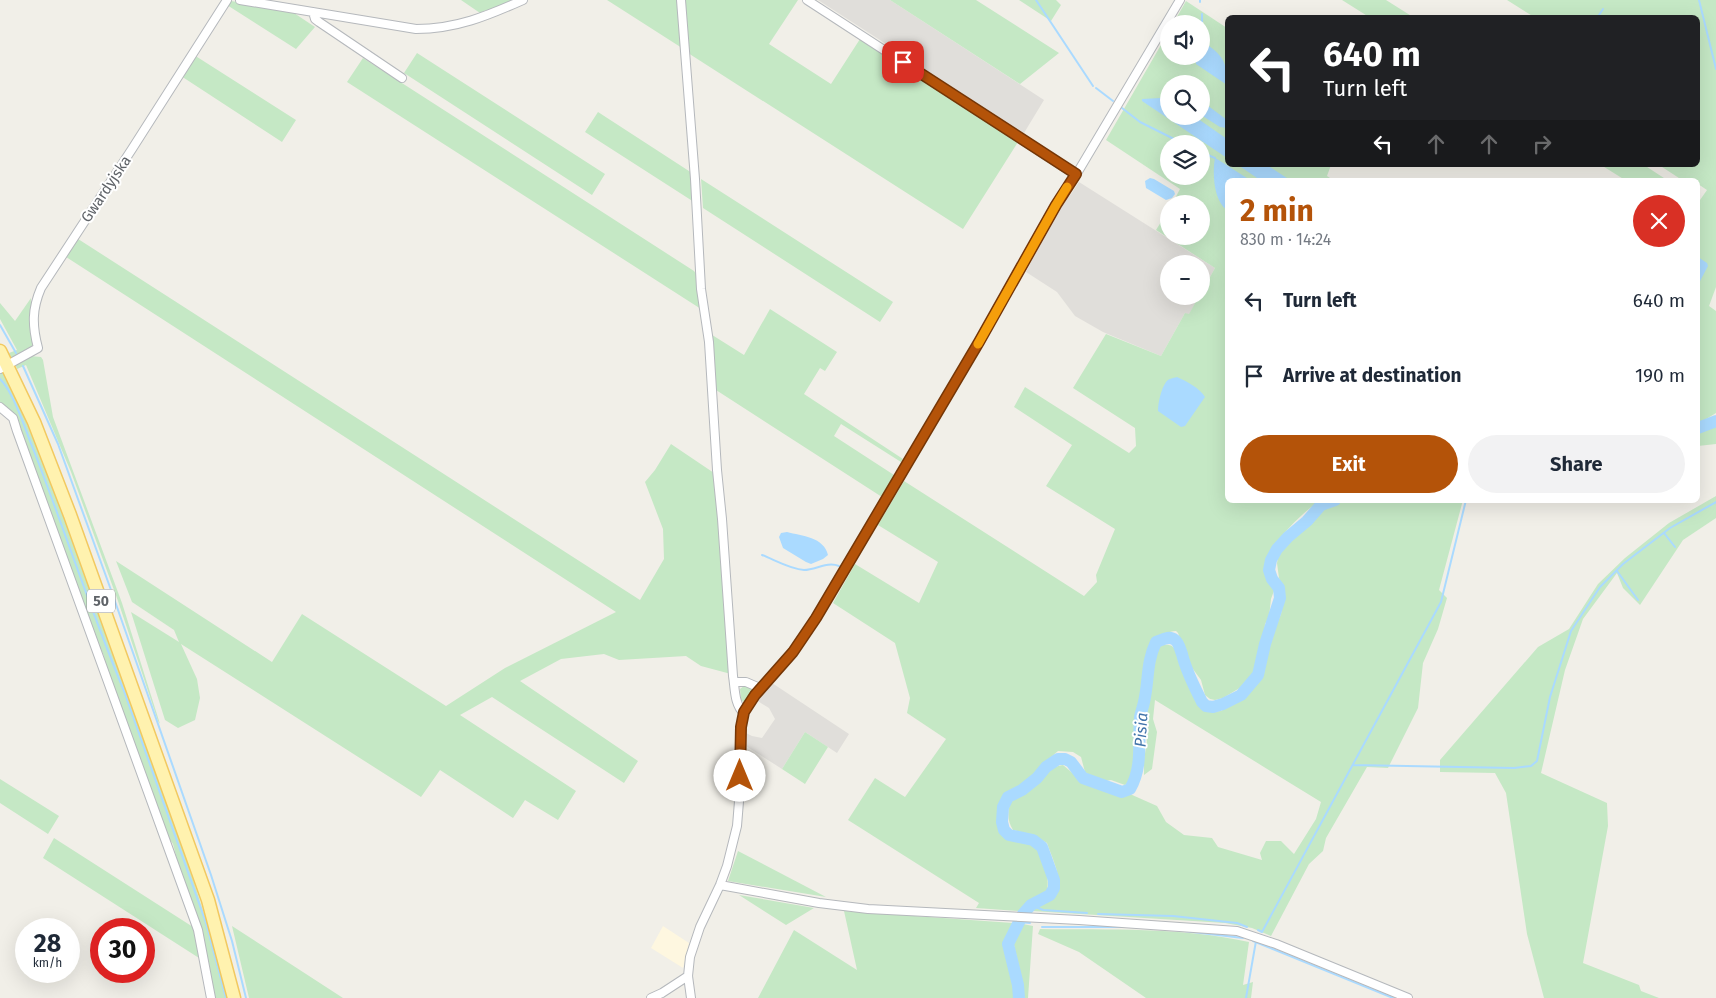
<!DOCTYPE html>
<html lang="en">
<head>
<meta charset="utf-8">
<style>
  body { margin:0; font-family:"Fira Sans",sans-serif; background:#f2f2f3; color:#1f2937; height:100vh; display:flex; flex-direction:column; font-size:19px; white-space:nowrap }
  * { box-sizing:border-box; margin:0 }
  p { font-size:16px; color:#747a83 }
  .icon { flex:none; width:28px; height:28px; fill:none; stroke:currentColor; stroke-width:2; stroke-linecap:round; stroke-linejoin:round }
  .map { position:relative; flex:1; overflow:hidden }
  .drawer { position:absolute; left:1225px; top:178px; width:475px; height:325px; display:flex; flex-direction:column; background:#fff; border-radius:8px; box-shadow:0 5px 20px #0002 }
  .drawer>* { flex:none }
  .top-card { position:absolute; left:1225px; top:15px; width:475px; height:152px; border-radius:8px; box-shadow:0 5px 20px #0002; background:#202124; color:#fff; overflow:hidden }
  .fabs { position:absolute; left:1160px; top:15px; display:grid; gap:10px }
  .fabs a { display:grid; place-items:center; width:50px; height:50px; border-radius:50%; background:#fff; box-shadow:0 5px 20px #0002; font-size:25px }
  .speed { position:absolute; left:15px; top:918px; display:flex; gap:10px; font-size:25px; font-weight:700; text-align:center }
  .speed>* { display:grid; place-content:center; width:65px; height:65px; border-radius:50%; background:#fff; box-shadow:0 5px 20px #0002; line-height:1 }
  .speed small { font-size:12px; font-weight:400 }
  .speed .limit { border:8px solid #d22; background:#fff; color:#111 }
  .pin { position:absolute; display:grid; place-items:center; width:42px; height:42px; color:#fff; margin:-21px; border-radius:10px; box-shadow:0 2px 8px #0006 }
  .me { position:absolute; width:55px; margin:-28px; rotate:0deg; stroke-linejoin:round; filter:drop-shadow(0 0 4px #0008) }
  .turn { display:flex; align-items:center; gap:18px; height:105px; padding:0 15px; font-size:22px }
  .turn .icon { width:65px; height:65px; stroke-width:2.5 }
  .turn b { display:block; font-size:35px; line-height:42px }
  .lanes { display:flex; align-items:center; height:48px; padding:0 15px; background:#0003; justify-content:center; gap:25px; direction:ltr }
  .lanes .off { opacity:.35 }
  .round { display:grid; place-items:center; flex:none; width:52px; height:52px; border-radius:26px; background:#f2f2f3 }
  .head { display:flex; align-items:center; justify-content:space-between; height:85px; padding:0 15px }
  h1 { font-size:30px; font-weight:700; line-height:38px; color:#b45309 }
  .primary-button { display:flex; gap:10px; margin-top:auto; padding:10px 15px }
  .primary-button a { flex:1; height:58px; border-radius:30px; background:#b45309; color:#fff; font-size:20px; font-weight:700; line-height:58px; text-align:center }
  .primary-button a+a { background:#f2f2f3; color:#1f2937 }
  ul { padding:0; list-style:none }
  li { display:flex; align-items:center; gap:15px; height:75px; padding:0 15px }
  li div { flex:1 }
  li b { display:block; font-size:19px }
  li em { font-style:normal }
  .map>svg:first-child { display:block }
  .commercial { fill:#fef7e0 }
  .industrial { fill:#e0deda }
  .green { fill:#c5e8c5; fill-rule:evenodd }
  .water { fill:#aadaff }
  .lines { fill:none; stroke-linecap:round; stroke-linejoin:round }
  .stream { stroke:#aadaff; stroke-width:2 }
  .river { stroke:#aadaff; stroke-width:12 }
  .street-casing { stroke:#b5b8bc; stroke-width:10 }
  .primary-casing { stroke:#f2c960; stroke-width:15 }
  .street { stroke:#fff; stroke-width:8 }
  .primary { stroke:#fff2af; stroke-width:12 }
  .route-casing { stroke:#753606; stroke-width:12 }
  .route { stroke:#b45309; stroke-width:9 }
  .slow { stroke:#f59e0b; stroke-width:9 }
  .labels { text-anchor:middle; dominant-baseline:central; stroke-width:4; stroke-linejoin:round; paint-order:stroke }
  .shield { fill:#fff; stroke:#8f9295; stroke-width:1 }
  .shield-label { font-size:14px; font-weight:bold; fill:#5f6368 }
  .street-label { font-size:15px; fill:#5f6368; stroke:#fff }
  .water-label { font-size:16px; font-style:italic; fill:#4174aa; stroke:#fff }
</style>
</head>
<body>
<div class="map">
<svg width="1716" height="998" viewBox="0 0 1716 998">
  <rect width="100%" height="100%" fill="#f1efe8"/>
  <!-- commercial -->
  <path class="commercial" d="M663 926 689 943 683 968 651 948Z"/>
  <!-- industrial -->
  <path class="industrial" d="M818 0H890L1044 100 1024 133Z
    M1079 182 1215 268 1201 293V264H1169V296H1199L1189 315 1185 313 1161 356 1103 332 1075 316 1057 292 1026 272 1061 204 1071 194Z
    M772 683 849 734 837 753 805 732 782 769 746 746V733L752 736 762 738 775 719 769 708 756 700Z"/>
  <!-- green -->
  <path class="green" d="M461 0H513L515 1 488 12 486 10 480 13Z
    M607 0H678L682 48Z
    M683 0H798L769 44 831 84 860 39 1018 142 963 229 688 53Z
    M890 0H976L1059 53 1020 84Z
    M1019 0H1056L1061 5 1051 21Z
    M1342 0H1386L1413 17H1369Z
    M1507 0H1716V287L1709 306 1716 311V413L1698 424V199L1700 200 1707 190 1698 184V180H1682L1659 165H1698V18L1534 17Z
    M231 1 291 11 315 27 296 49 227 5Z
    M1186 1 1227 28 1228 165H1331L1327 176 1333 180H1228V500H1321C1304 511 1266 546 1266 568 1265 576 1271 582 1275 588L1271 599 1269 617 1265 624 1264 637 1255 674 1248 683 1223 698 1215 700 1210 699 1205 695 1201 680 1190 665 1178 633 1176 631C1167 631 1168 635 1161 637 1157 638 1155 638 1151 641L1149 651 1144 670 1135 738 1134 770 1130 782 1125 785 1111 780 1105 781 1088 774 1085 772 1081 757 1073 752 1058 751C1047 760 1039 772 1028 781 1022 786 1013 787 1007 792 1001 798 994 823 1000 831 1010 845 1027 837 1038 847 1047 856 1049 880 1047 892L1023 906 1019 911 976 908 979 903 848 820 875 778 905 797 946 739 907 713 910 698 895 643 833 603 855 564 919 603 938 562 878 525 904 481 1084 596 1097 582 1096 575 1115 529 1046 486 1072 445 1014 407 1025 387 1129 453 1136 446 1135 428 1073 388 1106 334 1161 356 1185 313 1189 314 1199 296H1201V293L1215 268 1156 230 1169 209V236H1201V204H1172L1180 189 1106 140 1169 31V56H1201V24H1173ZM1169 84H1201V116H1169ZM1169 144H1201V176H1169Z
    M417 53 605 174 592 195 404 73Z
    M194 55 296 120 282 142 181 76Z
    M363 58 694 271 699 278 701 309 347 82Z
    M598 112 692 173 694 202 585 132Z
    M1601 165H1644L1667 180H1625Z
    M701 179 893 302 880 322 703 208Z
    M75 237 640 600 664 559 663 529 645 482 655 470 671 444 714 473 731 674 701 666 686 656 619 660 604 654 561 659 520 681 638 761 624 783 492 697 460 715 576 791 558 820 525 800 513 818 440 770 421 797 181 644 197 679 200 698 195 720 178 728 165 720 131 612 179 642 174 630 132 602 116 561 272 662 302 614 446 706 505 668 616 612 63 255Z
    M31 298C30 308 35 339 32 346 28 352 18 356 12 359L9 353 17 350 0 319V303L15 321Z
    M770 309 837 352 825 371 820 368 804 394 903 459 901 462 841 424 834 436 894 475 882 497 716 390 709 333 744 355Z
    M30 356 41 357 43 360 53 417 122 603 160 724 158 721 118 601 71 472 26 365 17 369 15 364Z
    M2 372 5 373C51 475 87 581 125 686 162 790 201 892 228 998H213L173 844 166 834 105 666 104 656 92 628 18 425 0 404V373Z
    M1716 424V444L1698 446V432Z
    M1716 496V518L1683 540 1640 605 1623 588 1617 573 1583 619 1565 670 1541 773 1607 803 1608 826 1583 963 1639 985 1641 991 1659 998H1544L1527 934 1506 793 1495 773 1440 772V760L1538 647 1569 629 1598 584 1625 558 1669 523Z
    M1340 500 1369 501 1371 500H1463L1439 590 1447 598 1438 629 1423 663 1418 708 1388 768 1367 767 1326 838 1323 851 1309 864 1271 936 1252 928 1225 923 1032 911C1040 906 1050 901 1057 892 1064 882 1051 855 1047 843L1035 836 1013 830C1007 820 1008 813 1010 802 1020 796 1029 790 1038 783 1048 774 1048 767 1063 765L1083 782 1120 797 1130 794 1157 806 1166 822 1184 835 1212 838 1218 847 1262 860 1260 853 1266 841H1281L1294 854 1316 819 1321 802 1155 700 1153 719 1157 732 1152 769 1144 775V759L1147 742 1145 729V716L1152 669 1156 652 1161 645C1165 645 1170 644 1173 647 1179 652 1179 658 1181 665 1184 680 1197 704 1209 712L1221 711 1253 689 1264 671 1273 634 1281 614 1285 592 1279 578 1277 563 1279 553 1289 541 1307 528 1327 506Z
    M744 686 754 690 745 703 741 700 740 689Z
    M805 732 828 747 805 784 782 769Z
    M0 779 59 816 48 834 0 803Z
    M54 838 193 927 199 958 43 858Z
    M738 851 826 897 728 881Z
    M739 895 814 908 786 925Z
    M844 911 1013 923 1008 934 1005 947C1013 962 1015 981 1015 998H758L794 930 857 970Z
    M1023 924 1033 926 1028 998H1023L1024 988 1013 941 1016 936 1017 930Z
    M232 926 343 998H249Z
    M1040 929C1109 930 1181 927 1249 942L1243 985 1253 982 1251 998H1146L1079 952 1038 934Z"/>
  <!-- water -->
  <path class="water" d="M1201 41C1221 53 1228 61 1227 85L1196 64V56H1201Z
    M1161 98 1169 100V116H1194L1227 139V158L1142 101V99Z
    M1201 103 1207 105 1227 120V128L1220 127 1201 115Z
    M1215 158 1217 159 1250 180H1228L1227 210C1214 201 1212 174 1215 158Z
    M1238 165H1267L1290 180H1260Z
    M1150 178 1154 179 1174 191 1175 194 1172 198 1166 200 1146 188 1145 181Z
    M1698 257 1707 263 1708 266 1698 285Z
    M1177 377C1186 381 1200 388 1205 397L1185 426 1181 427 1158 411C1158 403 1161 389 1166 382 1168 379 1173 378 1177 377Z
    M787 532C802 536 824 537 828 555L823 559 811 564 806 562 783 548 779 537 781 533Z"/>
  <g class="lines">
    <!-- stream -->
    <path class="stream" d="M1036 0 1093 86
      M1200 0V2
      M1699 0 1716 69
      M1597 18 1603 9
      M1202 34V14
      M1096 88 1113 101
      M1122 108 1140 122 1184 144
      M1201 152 1215 158
      M0 325 16 353
      M23 366 58 444 111 590 211 875 232 941 246 998
      M0 379C14 392 26 432 34 451 65 531 91 612 124 691L206 923 226 998
      M1664 533 1675 547
      M762 555C775 560 790 569 804 570 816 570 827 561 839 566
      M1617 571 1638 600
      M1353 765 1514 768 1531 766 1537 761 1550 697 1571 631 1600 587 1623 564 1670 528 1716 502
      M1031 905 1043 910 1087 913
      M1098 914 1173 916 1237 923 1247 927
      M1019 922 1030 923
      M1042 927H1129
      M1176 930 1243 938
      M1258 930 1262 932 1441 602 1466 500
      M1253 941 1393 998
      M1246 998 1256 941"/>
    <!-- river -->
    <path class="river" d="M1698 428 1716 421
      M1019 998 1018 985 1008 944 1023 914 1031 905 1050 895 1054 888V880L1042 847 1033 840 1009 835 1004 830 1002 822 1003 807 1008 797 1022 790 1037 778 1046 767 1058 759H1065L1071 762 1083 778 1122 792 1130 789C1143 767 1138 742 1140 717 1141 712 1143 707 1144 702 1149 681 1146 663 1156 642 1162 640 1169 635 1175 640 1179 643 1180 649 1182 654 1186 671 1194 686 1202 702L1206 706 1213 707 1223 704 1241 695 1258 675 1265 644 1280 598 1279 588 1272 579 1269 570 1271 560 1277 549 1288 537 1307 521 1321 505 1335 500"/>
    <!-- street casing -->
    <g class="street-casing">
      <path id="street" d="M240 0 416 29C456 29 487 16 523 0
        M681 0 695 179 701 289 709 342 717 470 722 519 733 676C735 687 734 705 744 713
        M807 0 1076 175
        M313 12 315 19 319 22 402 78
        M0 369 38 348C32 325 32 309 41 288L132 149 227 0
        M0 407 13 418 17 431 198 930 211 998
        M734 682H746L760 688
        M720 885 819 903 868 909 1079 920 1237 931 1276 944 1408 998
        M651 998 662 993 688 976
        M691 998 688 976 690 957 700 927 720 885 727 866 737 826 740 789 741 727 744 713 755 695 793 652 816 618 979 342 1056 205 1076 175 1180 0"/>
    </g>
    <!-- primary casing -->
    <g class="primary-casing">
      <path id="primary" d="M0 351 34 422 70 515 208 900 234 998"/>
    </g>
    <!-- street -->
    <use href="#street" class="street"/>
    <!-- primary -->
    <use href="#primary" class="primary"/>
  </g>
  <g class="lines">
    <!-- route casing -->
    <g class="route-casing">
      <path id="route" d="M740 776 741 727 744 712 755 695 793 652 816 618 979 342 1056 205 1076 174 903 62"/>
    </g>
    <!-- route -->
    <use href="#route" class="route"/>
    <!-- slow -->
    <path class="slow" d="M978 344 1056 205 1067 187"/>
  </g>
  <g class="labels">
    <!-- shield labels -->
    <rect class="shield" x="87" y="589.5" width="28" height="23" rx="4"/>
    <g class="shield-label">
      <text x="101" y="601">50</text>
    </g>
    <!-- street labels -->
    <g class="street-label">
      <text transform="translate(106 189) rotate(-56)">Gwardyjska</text>
    </g>
    <!-- water labels -->
    <g class="water-label">
      <text transform="translate(1141 730) rotate(-87)">Pisia</text>
    </g>
  </g>
</svg>
<div class="fabs">
<a><svg class="icon" aria-label="sound" viewBox="0 0 24 24"><path d="M4 9h4l5-4v14l-5-4H4zM17 9q2 3 0 6"/></svg></a>
<a><svg class="icon" aria-label="search" viewBox="0 0 24 24"><circle cx="10" cy="10" r="6"/><path d="M15 15l6 6"/></svg></a>
<a><svg class="icon" aria-label="layers" viewBox="0 0 24 24"><path d="M12 4l9 5-9 5-9-5zM3 14l9 5 9-5"/></svg></a>
<a>+</a>
<a>−</a>
</div>
<div class="speed"><div>28<small>km/h</small></div><div class="limit">30</div></div>
<div class="pin" style="left:903px;top:62px;background:#d93025"><svg class="icon" aria-label="arrive" viewBox="0 0 24 24"><path d="M6 21V4h12l-3 4 3 4H6"/></svg></div>
<svg class="me" style="left:740px;top:776px" viewBox="-20 -20 40 40"><circle r="19" fill="#fff"/><path d="M0-13L10 11 0 6-10 11z" fill="#b45309"/></svg>
<div class="top-card">
<div class="turn"><svg class="icon" aria-label="left" viewBox="0 0 24 24"><path d="M17 20v-9H6M10 6l-5 5 5 5"/></svg><div><b>640 m</b>Turn left</div></div>
<div class="lanes"><svg class="icon" aria-label="left" viewBox="0 0 24 24"><path d="M17 20v-9H6M10 6l-5 5 5 5"/></svg><svg class="icon off" aria-label="ahead" viewBox="0 0 24 24"><path d="M12 20V5M6 11l6-6 6 6"/></svg><svg class="icon off" aria-label="ahead" viewBox="0 0 24 24"><path d="M12 20V5M6 11l6-6 6 6"/></svg><svg class="icon off" aria-label="right" viewBox="0 0 24 24"><path d="M7 20v-9h11M14 6l5 5-5 5"/></svg></div>
</div>
<section class="drawer">
<div class="head"><div><h1>2 min</h1><p>830 m · 14:24</p></div><a class="round" style="background:#d93025;color:#fff"><svg class="icon" aria-label="close" viewBox="0 0 24 24"><path d="M6 6l12 12M18 6L6 18"/></svg></a></div>
<ul>
<li><svg class="icon" aria-label="left" viewBox="0 0 24 24"><path d="M17 20v-9H6M10 6l-5 5 5 5"/></svg><div><b>Turn left</b></div><em>640 m</em></li>
<li><svg class="icon" aria-label="arrive" viewBox="0 0 24 24"><path d="M6 21V4h12l-3 4 3 4H6"/></svg><div><b>Arrive at destination</b></div><em>190 m</em></li>
</ul>
<div class="primary-button"><a>Exit</a><a>Share</a></div>
</section>
</div>
</body>
</html>
